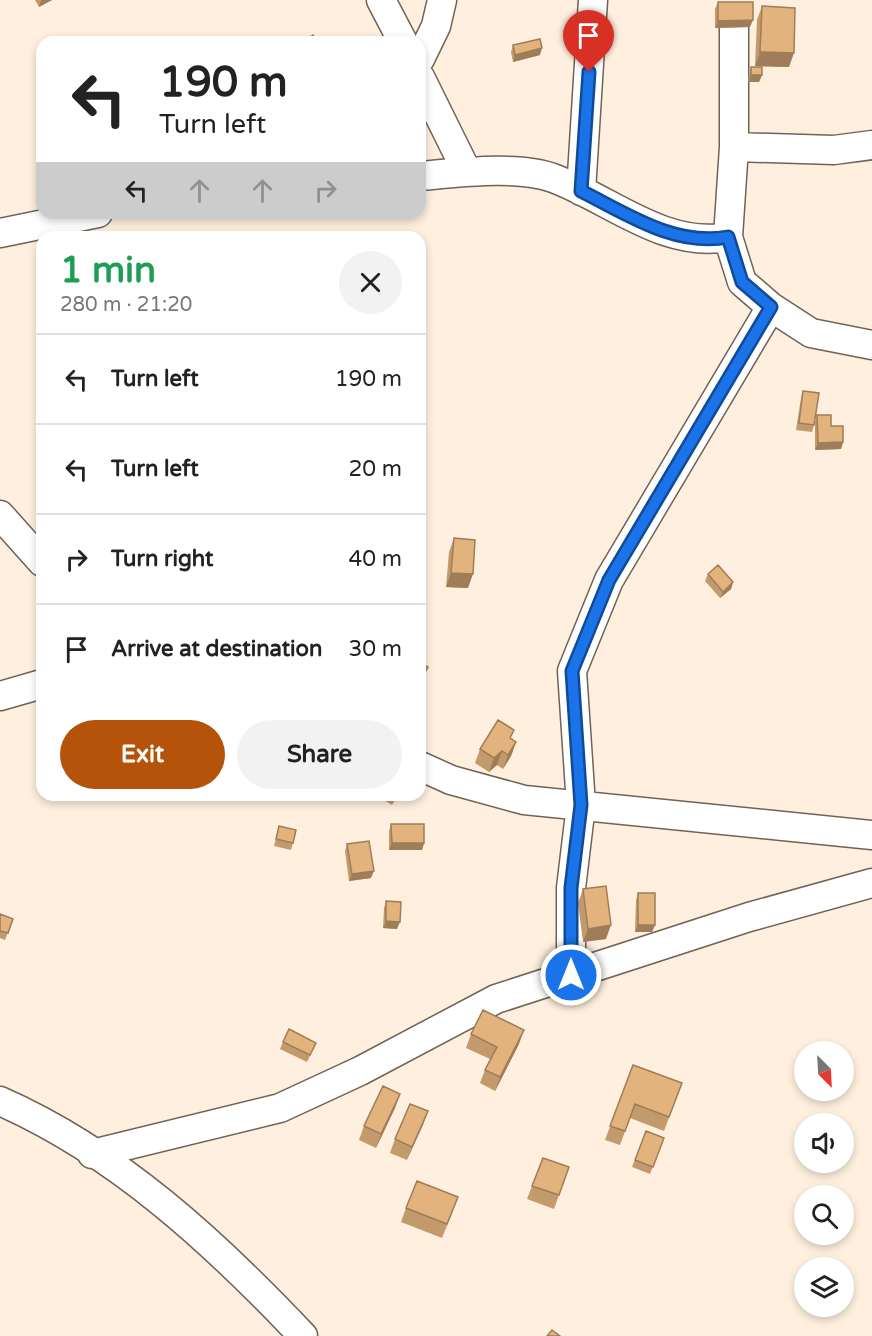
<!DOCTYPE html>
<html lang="en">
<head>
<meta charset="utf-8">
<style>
  body { margin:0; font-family:"Varela Round",sans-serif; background:#f2f2f2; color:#222; height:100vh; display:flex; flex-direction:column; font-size:22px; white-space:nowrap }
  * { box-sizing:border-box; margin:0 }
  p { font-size:20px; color:#767676 }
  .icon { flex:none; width:33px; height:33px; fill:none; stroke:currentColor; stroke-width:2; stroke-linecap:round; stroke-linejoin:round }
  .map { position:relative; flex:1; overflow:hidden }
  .side { position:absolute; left:36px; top:231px; width:390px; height:570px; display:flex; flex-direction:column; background:#fff; border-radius:18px; box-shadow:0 3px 9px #0003 }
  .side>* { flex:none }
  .top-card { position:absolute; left:36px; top:36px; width:390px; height:183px; border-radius:18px; box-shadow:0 3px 9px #0003; background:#fff; color:#222; overflow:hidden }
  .needle { width:39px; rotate:156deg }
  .tools { position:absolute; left:794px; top:1041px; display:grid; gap:12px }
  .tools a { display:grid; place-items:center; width:60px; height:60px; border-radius:50%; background:#fff; box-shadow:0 3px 9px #0003; font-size:30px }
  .pin { position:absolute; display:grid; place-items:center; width:51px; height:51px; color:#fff; margin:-62px -26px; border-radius:50% 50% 50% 0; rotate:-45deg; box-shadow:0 0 6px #0007 }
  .pin .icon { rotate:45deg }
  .me { position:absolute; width:66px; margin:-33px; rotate:0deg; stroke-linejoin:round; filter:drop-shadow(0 0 4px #0008) }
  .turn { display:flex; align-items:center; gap:21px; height:126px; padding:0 24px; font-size:27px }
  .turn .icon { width:78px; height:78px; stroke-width:2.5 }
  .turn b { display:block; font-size:42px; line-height:51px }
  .lanes { display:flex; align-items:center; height:57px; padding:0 24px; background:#0003; justify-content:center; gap:30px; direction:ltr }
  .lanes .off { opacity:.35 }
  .round { display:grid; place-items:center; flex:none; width:63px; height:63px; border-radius:32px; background:#f2f2f2 }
  .summary { display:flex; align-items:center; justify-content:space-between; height:102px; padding:0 24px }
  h1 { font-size:36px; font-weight:800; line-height:45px; color:#1e9e55 }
  .action { display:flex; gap:12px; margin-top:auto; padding:12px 24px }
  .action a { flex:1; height:69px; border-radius:36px; background:#b45309; color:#fff; font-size:24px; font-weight:800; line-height:69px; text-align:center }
  .action a+a { background:#f2f2f2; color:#222 }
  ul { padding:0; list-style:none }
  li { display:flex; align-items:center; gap:18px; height:90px; padding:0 24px; border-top:2px solid #e0e0e0 }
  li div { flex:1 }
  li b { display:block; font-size:22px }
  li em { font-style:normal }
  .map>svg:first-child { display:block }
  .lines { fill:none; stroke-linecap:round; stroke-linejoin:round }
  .street-casing { stroke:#706355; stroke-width:31 }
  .street { stroke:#fff; stroke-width:28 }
  .wall { fill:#c39a6c }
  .shaded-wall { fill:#9f7d58 }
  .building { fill:#e3b37d; stroke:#9f7d58; stroke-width:1.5 }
  .route-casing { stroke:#114b97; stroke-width:15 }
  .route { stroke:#1a73e8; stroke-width:10 }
</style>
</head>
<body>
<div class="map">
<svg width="872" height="1336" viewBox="0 0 872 1336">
  <rect width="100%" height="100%" fill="#feefde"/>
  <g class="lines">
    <!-- street casing -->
    <g class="street-casing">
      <path id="street" d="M381 0 403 42
        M734 23V147L728 237 742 282 771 307 811 333 872 345
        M420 59 436 26 442 0
        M420 77 467 172
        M734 147 834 150 872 145
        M420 176C456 173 519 165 553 178 610 199 664 249 728 237
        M581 191 593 0
        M0 233 98 213
        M0 515 42 562
        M0 696 42 684
        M420 766 451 780 524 800 872 835
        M571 975V888L581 805 572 671 609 580 771 307
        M0 1101C118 1153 215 1243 303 1336
        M92 1154 280 1108 360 1071 496 999 749 917 872 883"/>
    </g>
    <!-- street -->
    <use href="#street" class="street"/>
  </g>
  <!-- wall -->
  <path class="wall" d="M35 0H52L39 7Z
    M718 2 750 27 715 28V9Z
    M762 6 789 67 755 66 757 20Z
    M513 45 540 55 513 62 511 52Z
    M751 67 762 75 759 82H748L749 74Z
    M803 391 814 425 812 432 796 430 801 398Z
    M817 415 831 426 843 442 841 449 815 450V422Z
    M454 538 468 588 446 587 449 552Z
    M708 574 733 582 731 589 720 598 705 581Z
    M511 739 516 742 511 756 503 769 497 765 489 772 475 763 480 749Z
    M376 795H398L392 805Z
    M391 824 424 843 422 850H389V831Z
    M279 826 293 843 291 850 274 846Z
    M347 844 371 878 349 881 345 851Z
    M583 889 606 939 583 942 578 903Z
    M638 893 655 925 652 932H635L636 900Z
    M386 901 397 929 383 928 384 908Z
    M0 914 13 919 5 940 0 938Z
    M471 1034 519 1044 495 1091 480 1083 485 1070 490 1059 466 1048Z
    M283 1042 316 1043 307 1062 280 1049Z
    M633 1065 682 1083 664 1131 630 1118 620 1145 605 1140Z
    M400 1094 395 1108 376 1148 359 1140 364 1126Z
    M428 1111 407 1160 390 1153 395 1139Z
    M646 1131 664 1138 650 1174 632 1167Z
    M543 1158 569 1167 554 1209 527 1199Z
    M406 1208 453 1211 442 1238 401 1222Z"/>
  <!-- shaded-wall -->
  <path class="shaded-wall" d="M41 0H52L39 7Z
    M753 20 750 27 715 28 718 21Z
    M542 48 540 55 513 62 515 55Z
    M760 52 794 53 789 67 755 66Z
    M751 75H762L759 82H748Z
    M843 442 841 449 815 450 818 443Z
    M451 573 473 574 468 588 446 587Z
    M733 582 731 589 720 598 723 592Z
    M516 742 511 756 503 769 508 755Z
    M502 751 497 765 489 772 494 758Z
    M392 843H424L422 850H389Z
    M374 871 371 878 349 881 352 874Z
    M386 921 400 922 397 929 383 928Z
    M611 925 606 939 583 942 588 929Z
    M638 925H655L652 932H635Z
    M524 1030 519 1044 495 1091 500 1077Z
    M400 1094 395 1108 376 1148 381 1134Z
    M428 1111 423 1125 407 1160 412 1147Z"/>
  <!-- building -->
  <path class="building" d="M718 2H753V20L718 21Z
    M762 6 795 8 794 53 760 52Z
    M313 35 317 42H303Z
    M540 39 542 48 515 55 513 45Z
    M751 67H762V75H751Z
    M803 391 819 393 814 425 799 423Z
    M817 415H831V426H843V442L818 443Z
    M454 538 475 540 473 574 451 573Z
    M718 565 733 582 723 592 708 574Z
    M420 663 428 667 420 682Z
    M498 720 514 730 510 738 516 742 508 755 502 751 494 758 480 749Z
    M391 824H424V843H392Z
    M279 826 296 830 293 843 276 839Z
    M369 841 374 871 352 874 347 844Z
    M606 886 611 925 588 929 583 889Z
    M638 893H655V925H638Z
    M386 901 401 902 400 922 386 921Z
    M0 914 13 919 8 933 0 931Z
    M483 1010 524 1030 500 1077 485 1070 497 1047 471 1034Z
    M289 1029 316 1043 310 1055 283 1042Z
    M633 1065 682 1083 669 1117 635 1104 625 1131 610 1126Z
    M383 1086 400 1094 381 1134 364 1126Z
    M410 1104 428 1111 412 1147 395 1139Z
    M646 1131 664 1138 653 1167 635 1160Z
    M543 1158 569 1167 559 1195 532 1186Z
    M417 1181 458 1197 447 1224 406 1208Z
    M552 1330 560 1336H547Z"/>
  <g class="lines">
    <!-- route casing -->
    <g class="route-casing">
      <path id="route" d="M571 975V888L581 805 572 671 609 580 771 307 742 282 728 237C675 247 627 214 581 191L589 72"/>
    </g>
    <!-- route -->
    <use href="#route" class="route"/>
  </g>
</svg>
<div class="tools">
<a><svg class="needle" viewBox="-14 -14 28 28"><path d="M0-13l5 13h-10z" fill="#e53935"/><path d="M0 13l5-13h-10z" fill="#767676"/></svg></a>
<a><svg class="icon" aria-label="sound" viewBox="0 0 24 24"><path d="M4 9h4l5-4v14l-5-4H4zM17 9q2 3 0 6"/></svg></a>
<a><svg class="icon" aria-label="search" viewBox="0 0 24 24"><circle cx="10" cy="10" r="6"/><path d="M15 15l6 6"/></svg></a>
<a><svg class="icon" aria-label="layers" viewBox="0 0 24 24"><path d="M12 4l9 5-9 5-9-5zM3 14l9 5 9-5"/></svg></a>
</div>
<div class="pin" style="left:589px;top:72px;background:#d93025"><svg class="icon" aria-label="arrive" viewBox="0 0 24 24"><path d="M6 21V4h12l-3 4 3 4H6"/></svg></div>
<svg class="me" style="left:571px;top:975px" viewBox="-20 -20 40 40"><circle r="17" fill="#1a73e8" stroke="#fff" stroke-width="3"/><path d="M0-11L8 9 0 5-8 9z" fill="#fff"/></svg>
<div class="top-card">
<div class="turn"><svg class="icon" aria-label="left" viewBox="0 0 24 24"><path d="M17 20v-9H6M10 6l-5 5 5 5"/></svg><div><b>190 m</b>Turn left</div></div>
<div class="lanes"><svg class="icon" aria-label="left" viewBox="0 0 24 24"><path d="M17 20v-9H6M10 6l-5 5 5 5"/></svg><svg class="icon off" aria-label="ahead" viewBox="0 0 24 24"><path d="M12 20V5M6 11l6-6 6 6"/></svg><svg class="icon off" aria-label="ahead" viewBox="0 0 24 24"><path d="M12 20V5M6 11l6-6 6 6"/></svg><svg class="icon off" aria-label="right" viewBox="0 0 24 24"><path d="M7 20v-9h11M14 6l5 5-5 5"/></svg></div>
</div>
<section class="side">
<div class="summary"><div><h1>1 min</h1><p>280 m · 21:20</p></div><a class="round"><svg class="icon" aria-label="close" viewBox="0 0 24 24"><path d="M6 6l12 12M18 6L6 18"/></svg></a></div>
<ul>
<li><svg class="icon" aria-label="left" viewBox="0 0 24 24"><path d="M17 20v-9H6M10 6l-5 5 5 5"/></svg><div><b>Turn left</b></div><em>190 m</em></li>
<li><svg class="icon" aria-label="left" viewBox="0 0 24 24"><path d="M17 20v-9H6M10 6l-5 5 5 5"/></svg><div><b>Turn left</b></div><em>20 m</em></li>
<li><svg class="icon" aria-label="right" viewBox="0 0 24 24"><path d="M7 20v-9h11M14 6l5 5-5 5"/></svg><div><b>Turn right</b></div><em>40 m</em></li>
<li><svg class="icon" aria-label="arrive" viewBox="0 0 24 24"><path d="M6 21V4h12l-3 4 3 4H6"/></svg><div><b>Arrive at destination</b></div><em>30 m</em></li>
</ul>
<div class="action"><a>Exit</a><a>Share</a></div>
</section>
</div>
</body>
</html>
